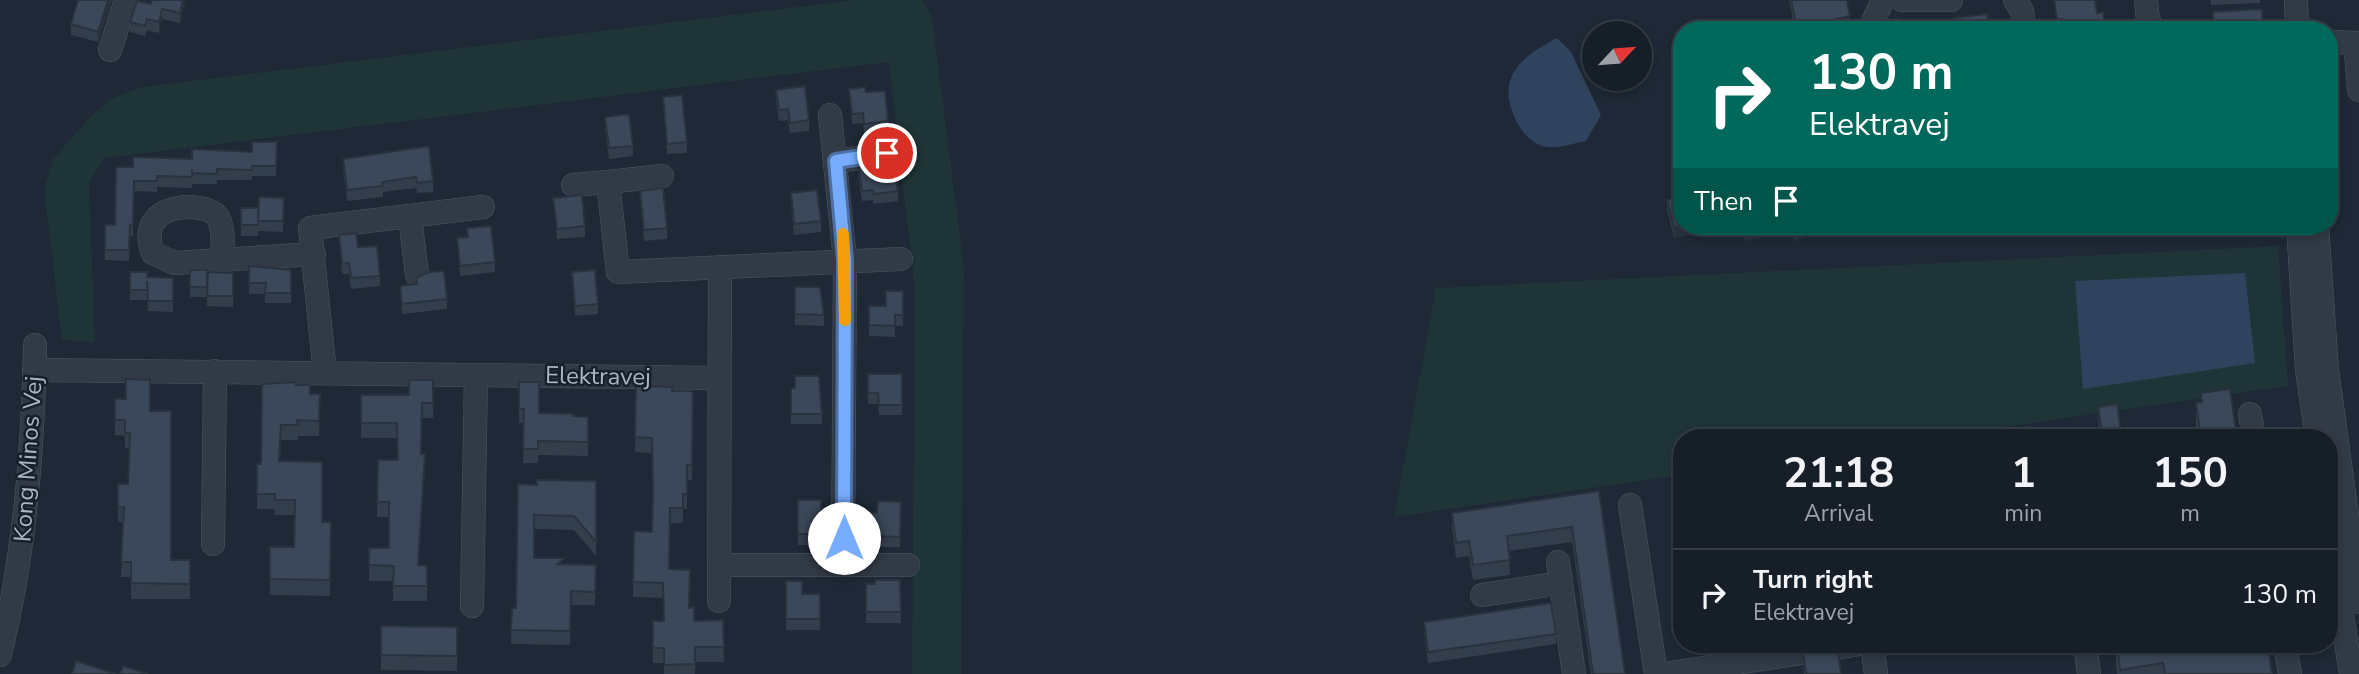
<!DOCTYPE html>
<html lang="en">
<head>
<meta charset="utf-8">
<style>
  body { margin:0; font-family:"Nunito Sans",sans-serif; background:#1f2730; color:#f1f3f6; height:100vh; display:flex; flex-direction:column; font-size:26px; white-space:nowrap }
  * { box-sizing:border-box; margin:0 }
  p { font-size:23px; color:#9ea2a8 }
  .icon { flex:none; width:38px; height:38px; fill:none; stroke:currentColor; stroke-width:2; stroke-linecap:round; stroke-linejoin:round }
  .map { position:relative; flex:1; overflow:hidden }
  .side { position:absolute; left:1673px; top:429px; width:665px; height:224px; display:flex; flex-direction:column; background:#161e28; border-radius:28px; box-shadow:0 4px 10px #0003,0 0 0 2px #353c45 }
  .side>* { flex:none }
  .banner { position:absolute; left:1673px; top:21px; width:665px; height:214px; border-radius:28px; box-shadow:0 4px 10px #0003,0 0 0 2px #353c45; background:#00695c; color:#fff; overflow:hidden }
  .needle { width:46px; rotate:64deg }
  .buttons { position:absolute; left:1582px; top:21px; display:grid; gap:14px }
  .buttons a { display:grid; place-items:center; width:70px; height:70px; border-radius:50%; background:#161e28; box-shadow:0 4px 10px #0003,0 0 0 2px #353c45; font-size:35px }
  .pin { position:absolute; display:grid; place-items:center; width:60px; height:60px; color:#fff; margin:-30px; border:4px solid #fff; border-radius:50%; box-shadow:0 2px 7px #0007 }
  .me { position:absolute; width:77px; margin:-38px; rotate:0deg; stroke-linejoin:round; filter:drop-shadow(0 0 5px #0008) }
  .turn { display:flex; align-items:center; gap:24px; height:147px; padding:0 21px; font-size:32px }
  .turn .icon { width:91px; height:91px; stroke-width:2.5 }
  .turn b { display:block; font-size:49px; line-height:60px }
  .then { display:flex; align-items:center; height:66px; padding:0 21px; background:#0003; gap:14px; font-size:26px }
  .eta { display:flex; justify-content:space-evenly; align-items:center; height:119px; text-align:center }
  .eta b { font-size:42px; font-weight:700; line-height:49px }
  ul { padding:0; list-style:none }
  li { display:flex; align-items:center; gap:21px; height:91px; padding:0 21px; border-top:2px solid #353c45 }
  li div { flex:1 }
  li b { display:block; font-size:26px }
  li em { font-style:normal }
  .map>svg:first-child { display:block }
  .green { fill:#1f3437 }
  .water { fill:#30435e }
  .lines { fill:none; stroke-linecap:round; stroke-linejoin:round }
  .minor-casing { stroke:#4e5765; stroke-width:24 }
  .minor { stroke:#313a46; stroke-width:23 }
  .wall { fill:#333e4d }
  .shaded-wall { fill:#29323e }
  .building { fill:#3b4859; stroke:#29323e; stroke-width:2 }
  .route-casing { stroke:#4d70a4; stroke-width:18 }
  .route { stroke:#77acfd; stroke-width:12 }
  .slow { stroke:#f59e0b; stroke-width:12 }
  .labels { text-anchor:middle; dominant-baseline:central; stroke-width:5; stroke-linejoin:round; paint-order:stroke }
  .street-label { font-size:24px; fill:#aab4c4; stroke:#171f2a }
</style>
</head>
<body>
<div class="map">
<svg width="2359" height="674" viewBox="0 0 2359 674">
  <rect width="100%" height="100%" fill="#1e2836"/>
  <!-- green -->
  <path class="green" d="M854 0H922L932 16 964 270 961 674H912L915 291 889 62 105 158 89 182 95 342 62 340 44 190 53 159 90 117 111 99 141 87Z
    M2278 246 2288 386 1936 437 1682 438V475L1394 517 1436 288Z"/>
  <!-- water -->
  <path class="water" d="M1557 38 1571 52 1601 115 1586 141C1575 143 1560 148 1548 147 1536 146 1525 136 1519 126 1494 81 1516 59 1557 38Z
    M2245 273 2255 363 2083 389 2075 281Z"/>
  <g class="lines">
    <!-- minor casing -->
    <g class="minor-casing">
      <path id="minor" d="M1902 0H1951
        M2015 0 2022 11 2024 30
        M2146 0 2148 20 2154 30
        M2296 0 2297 30
        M1869 30 1883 0
        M2329 42 2359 43
        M2359 46 2356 52 2359 90
        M110 50 126 0
        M830 115 845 260 843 565
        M836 161 887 154
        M662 176 608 182 618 272 901 259
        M573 185 608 182
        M410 217 417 275
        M2298 226 2307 370 2317 438
        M2317 226 2327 370 2359 602
        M223 260C222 247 225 227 217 216 206 201 133 200 153 253L174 263 314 254
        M34 370 719 378
        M325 373 310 228 483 207
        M2250 414 2254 438
        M1630 505 1656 674
        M2329 531 2351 674
        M213 544 215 371
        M1558 562 1574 674
        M719 565H908
        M1482 595 1561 583
        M719 601 720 267
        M472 606 476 375
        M1872 644 1876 674
        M2085 644 2089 674
        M2285 644 2290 674
        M1836 648 1860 644
        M0 655C25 553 33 450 35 345
        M1664 674 1808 652"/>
    </g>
    <!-- minor -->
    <use href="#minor" class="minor"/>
  </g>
  <!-- wall -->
  <path class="wall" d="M112 0 98 42 71 35V24Z
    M152 0H185L180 23 162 19 159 33 147 30 145 36 130 32V22L151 4Z
    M1789 0H1847L1850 26 1834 30H1795Z
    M2054 0 2097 13 2105 30H2057Z
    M2211 0H2260V3L2211 5Z
    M849 89 866 92 888 121V131L864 134 863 123 852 124Z
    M776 90 809 120V131L790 133 788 120 779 121 776 100Z
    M663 97 687 142V153L667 154Z
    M605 117 633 146V156L609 159 605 128Z
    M277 142 276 176H252V180H217V184H192V181V188L157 187V192L134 191 133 236H130L129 261 105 260V225H115L133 167 252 152Z
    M343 159 433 181V192L417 193 416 188 383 192V197L347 201 343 169Z
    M858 166 898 191V201L873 204V200L862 201 858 176Z
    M1682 170V226L1674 238 1667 210V200L1681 196 1677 181V171Z
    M640 191 667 228V239L644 241 640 201Z
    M791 193 821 221V232L794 235 791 204Z
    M259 197 284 198 283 232 258 231Z
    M553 198 585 226V237L557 239Z
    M241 208H258V236H241Z
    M1741 226H1768V236L1745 241Z
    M1794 226H1826L1796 241 1793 237V227Z
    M1853 226H1873L1862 236Z
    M467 228 495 262V272L460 276 457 238 467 237Z
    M339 235 358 247 380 276V286L351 289 349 274H342Z
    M249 266 291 270V303H265V294H249Z
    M190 270H207V291L233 273V307L207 306V297H190Z
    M130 272 147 277 173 278V312L148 311 147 291V300H130Z
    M572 272 598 304V314L575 316Z
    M416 278 447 299V309L402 314 400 286 416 284Z
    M795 287 824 315V326L795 325Z
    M903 291V326H895V337L869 336V306H886Z
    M868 374H902V415H879L878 404H868Z
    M433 380V418H422L421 454 425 469 419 565 427 566V601H393V581H369V548H389V517H377L378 460H397V438H361V395H409Z
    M519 382 539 413 588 417V456L538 455V463H523L524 423H519Z
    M296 385 310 394H320L319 436H298V440H281L280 461 322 522H331L330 596 270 595V547H294V515H275V509H257V464H261Z
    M636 386 672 391H693L692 480H687V509H683V523H670V569L689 608 694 621 723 620 724 662H695V674H664V663H653V621H663V598L633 597 634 531 652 532 653 497 652 453 635 452Z
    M791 388 822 414V424H791Z
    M2201 393 2237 438H2197L2196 427V403L2201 402Z
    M115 399 150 411 171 560H190V599H131V577H121L123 522H118V507L128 484 129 448H125V436L115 435Z
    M2098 407 2122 438H2099Z
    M1682 480V576L1673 495V482Z
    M596 481V556L574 530 534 529V558L565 564 596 565 595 605H571L570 645 511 644 512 608H516L537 485Z
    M1599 491 1625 674H1591L1572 542 1509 551 1510 575 1473 580 1469 556 1456 558 1452 528V513Z
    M798 500H821V545H798Z
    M901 502 900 547H865L866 513H877Z
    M900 580 901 623H866V584H875Z
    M786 581 802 594H820V630H786Z
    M1682 610V644H1715L1682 649 1678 625V612Z
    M1424 622 1556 634V644L1428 663 1424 632Z
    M381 626 457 627V671L381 670Z
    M1819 644H1826L1841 674H1804L1803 653 1816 650 1819 646Z
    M2116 644 2272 674H2117L2116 665Z"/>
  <!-- shaded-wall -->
  <path class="shaded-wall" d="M108 0H112L98 42V32Z
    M183 0H185L180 23V13Z
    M162 9V19L159 33V22Z
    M1850 16V26L1834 30H1797V28Z
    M1683 226H1730L1674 238V228Z
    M1768 226V236L1745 241V231Z
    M1805 226H1826L1796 241V231Z
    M1862 226H1873L1862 236Z
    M425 454V469L418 581V565Z"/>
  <!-- building -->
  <path class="building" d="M78 0H108L98 32 71 24Z
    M152 0H183L180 13 162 9 159 22 147 19 145 26 130 22 137 1 151 4Z
    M1791 0H1847L1850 16 1797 28Z
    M2054 0H2095L2097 13 2103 12 2105 30H2063L2062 19H2057Z
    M2262 9 2263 30H2214L2213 12Z
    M1987 14 1989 29 2003 27 2004 30H1955L1953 18Z
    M1897 18 1908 30H1885Z
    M805 86 809 120 790 123 788 109 779 110 776 90Z
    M865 87 866 92 885 91 888 121 864 124 863 113 852 114 849 89Z
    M682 95 687 142 667 144 663 97Z
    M629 114 633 146 609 148 605 117Z
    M252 142H277L276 166H252V170L217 169V174L192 173V169V177L157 176V181H134L133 226 130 225 129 250H105V225H115L116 167H133V157L192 159V149L252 152Z
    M429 146 433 181 417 183 416 177 382 182 383 186 347 190 343 159Z
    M894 161 898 191 873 194V190L862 191 858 166Z
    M1682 170V189L1677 171Z
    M663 188 667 228 644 230 640 191Z
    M817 190 821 221 794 224 791 193Z
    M582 195 585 226 557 229 553 198Z
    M1682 196V226H1683L1674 228 1667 200Z
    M259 197 284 198 283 221H258Z
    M241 208H258V225H241Z
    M491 226 495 262 460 266 457 238 468 237 467 228Z
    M1744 226H1766L1745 231Z
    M1794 226H1805L1796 231 1793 227Z
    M356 233 358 247 377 246 380 276 351 278 349 263 342 264 339 235Z
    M249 266 291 270V293H265L266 283H249Z
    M190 270H207V287H190Z
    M595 270 598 304 575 306 572 272Z
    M444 271 447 299 402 304 400 286 417 284 416 278 428 272Z
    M130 272H148L147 277 173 278V301H148L147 281V290H130Z
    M208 272 233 273V296H207Z
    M795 287H820L824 315 795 314Z
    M886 291H903V315H895V326L869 325V306H886Z
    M868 374H902V405H879L878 393H868Z
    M795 376H819L822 414H791V388H795Z
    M126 379 150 380V411H171V560H190V584L131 583V562H121L124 507H118V484H128L130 433H125V420H115V399H126Z
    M409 380H433V403H422L421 454H425L418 565 427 566V586H393L394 566 369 565V548H389V502H377L378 460H398L397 423H361V395H409Z
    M296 382V385H310V394H320L319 421 297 420 298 425H281L279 461 322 462V522H331L330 580 270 579V547H294L295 500H275V494H257V464H261L262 384Z
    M519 382H539V413L573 414V416L588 417V442L538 441V449H523L524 409H519Z
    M636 386 672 387V391H693L692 465H687V494H683V508H670L669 569 690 570 689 608 694 607V621L723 620 724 647H695V664L664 665V648H653V621H664L663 583 633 582 634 531 652 532 653 492 652 438 635 437Z
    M2230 389 2237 438H2201L2196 403 2202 402 2201 393Z
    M2117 404 2122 438H2103L2098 407Z
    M2030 426 2031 438H2007L2006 429Z
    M537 480 596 481V542L574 516 534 515V558H565L558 564 596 565 595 592 571 591 570 631 511 630 512 608H516L518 484 537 485Z
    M1682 480V562L1673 482Z
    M1599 491 1625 674H1593L1572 527 1507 536 1510 560 1473 565 1469 541 1456 543 1452 513Z
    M798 500H821V534H798Z
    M878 501 901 502 900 537 865 536 866 513H877Z
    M875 580H900L901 612H866V584H875Z
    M786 581H802V594H820V619H786Z
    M1551 603 1556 634 1428 652 1424 622Z
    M1682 610V635L1678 612Z
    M381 626 457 627V656L381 655Z
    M1821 644H1826L1838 648 1841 674H1806L1803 653 1816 650Z
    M2117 644H2268L2272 674H2165L2163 663 2120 670Z
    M76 661 116 674H72Z
    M123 666 148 674H120Z"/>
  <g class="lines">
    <!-- route casing -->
    <g class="route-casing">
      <path id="route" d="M844 538 845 260 836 161 887 153"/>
    </g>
    <!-- route -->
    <use href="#route" class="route"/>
    <!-- slow -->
    <path class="slow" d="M843 234 845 320"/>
  </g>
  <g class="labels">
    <!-- street labels -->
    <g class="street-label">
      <text transform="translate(598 376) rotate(1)">Elektravej</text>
      <text transform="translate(28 459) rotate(-86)">Kong Minos Vej</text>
    </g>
  </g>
</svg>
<div class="buttons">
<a><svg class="needle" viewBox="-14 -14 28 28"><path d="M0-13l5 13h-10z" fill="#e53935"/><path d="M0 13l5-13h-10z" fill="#9ea2a8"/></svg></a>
</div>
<div class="pin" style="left:887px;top:153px;background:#d93025"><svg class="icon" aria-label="arrive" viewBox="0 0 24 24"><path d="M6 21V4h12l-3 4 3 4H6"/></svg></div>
<svg class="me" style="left:844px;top:538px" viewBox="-20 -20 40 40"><circle r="19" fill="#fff"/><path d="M0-13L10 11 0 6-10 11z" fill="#77acfd"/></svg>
<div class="banner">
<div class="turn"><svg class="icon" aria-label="right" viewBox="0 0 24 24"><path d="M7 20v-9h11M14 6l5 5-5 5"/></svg><div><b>130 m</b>Elektravej</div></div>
<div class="then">Then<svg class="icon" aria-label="arrive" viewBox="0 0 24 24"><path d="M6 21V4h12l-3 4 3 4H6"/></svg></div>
</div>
<section class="side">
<div class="eta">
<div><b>21:18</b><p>Arrival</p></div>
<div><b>1</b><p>min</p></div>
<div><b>150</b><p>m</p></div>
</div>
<ul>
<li><svg class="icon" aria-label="right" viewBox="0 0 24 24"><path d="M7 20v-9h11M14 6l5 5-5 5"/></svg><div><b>Turn right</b><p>Elektravej</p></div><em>130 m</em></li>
</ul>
</section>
</div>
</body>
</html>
